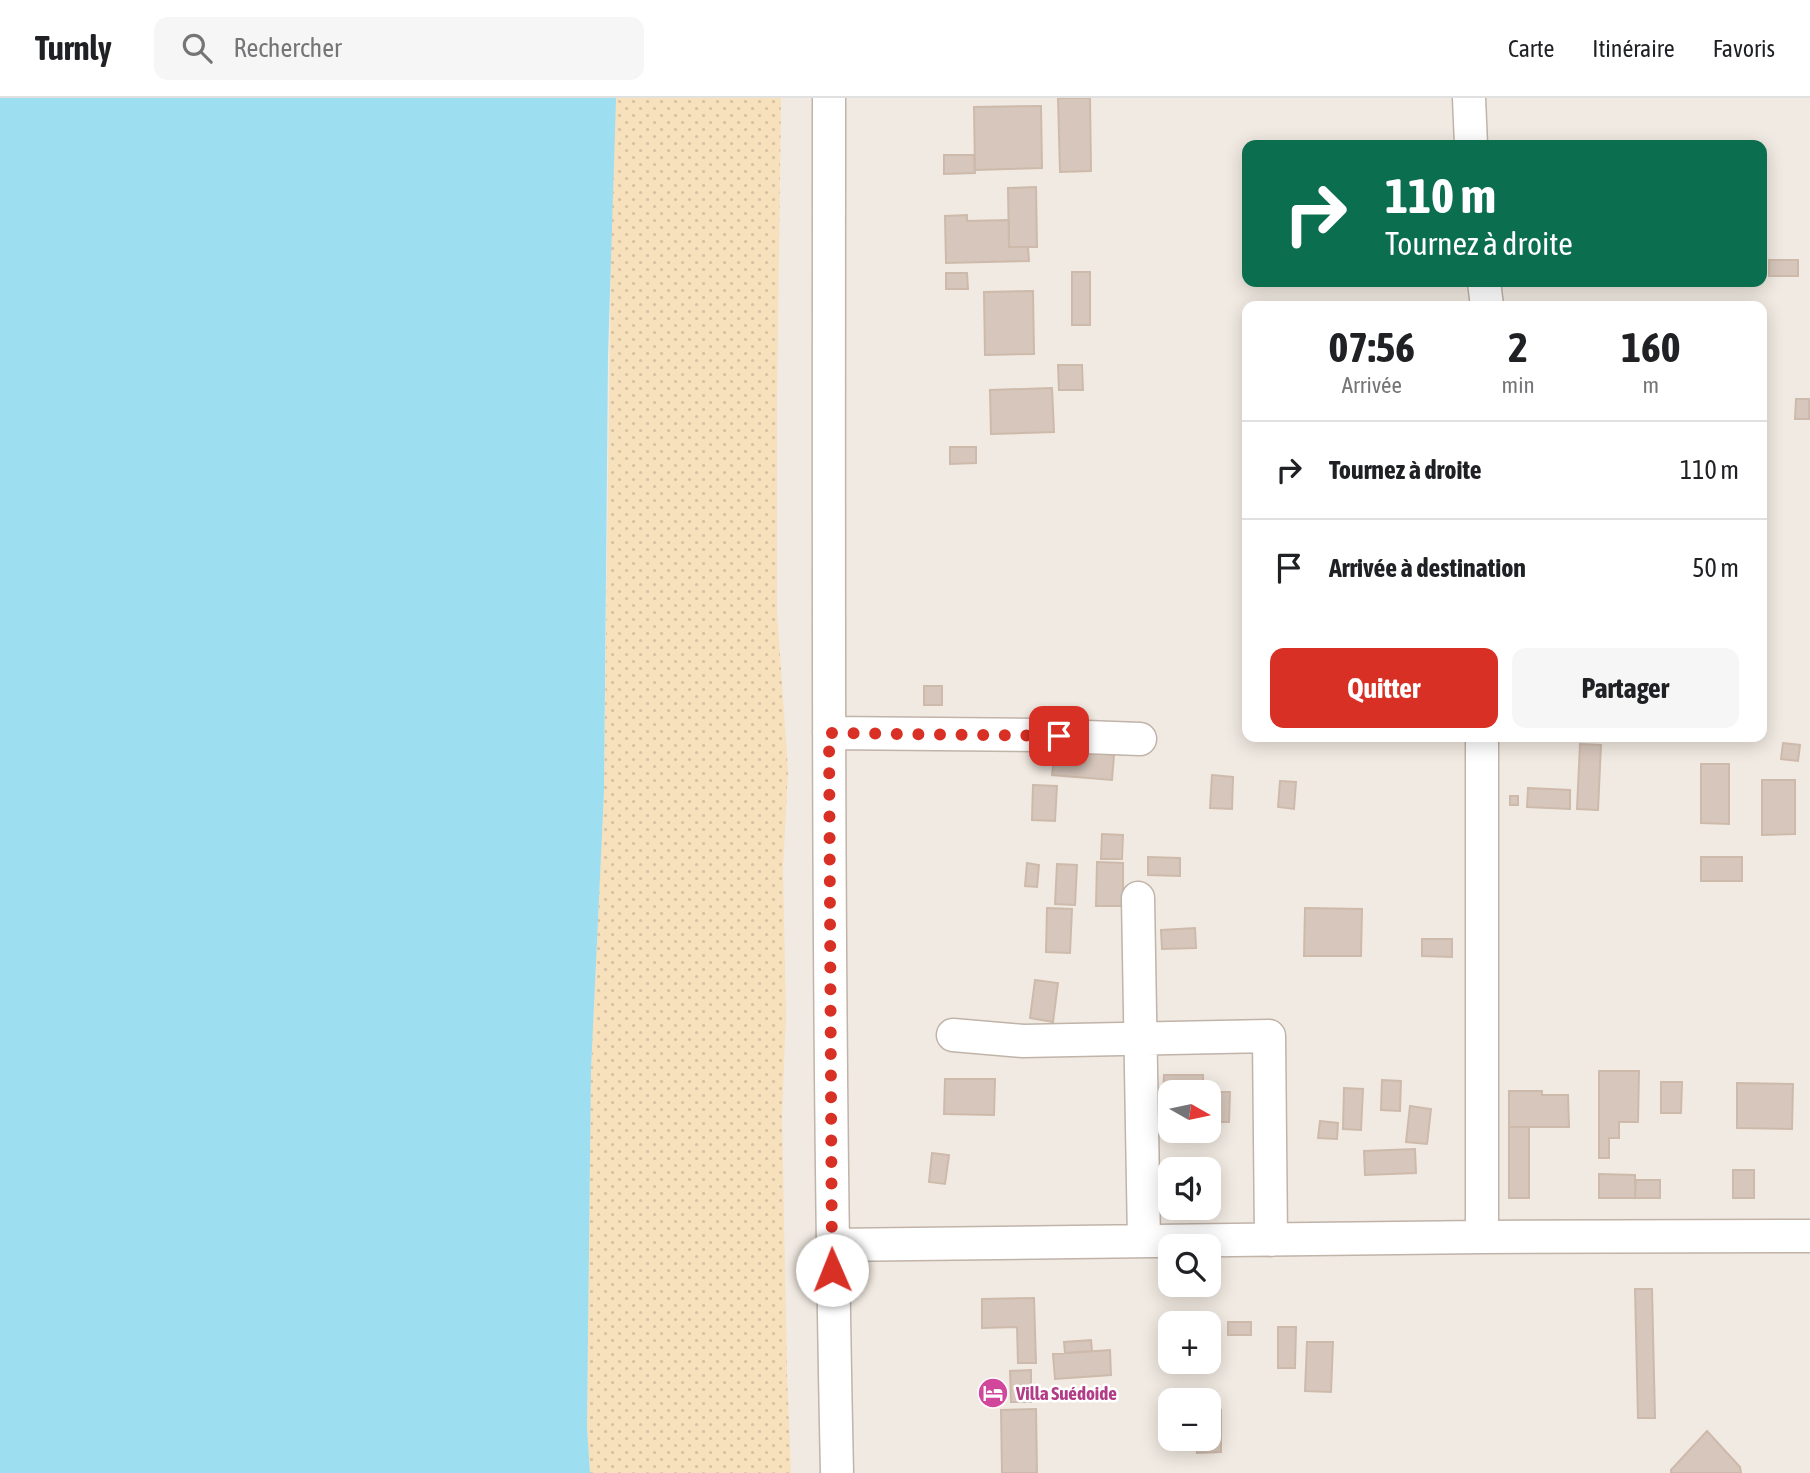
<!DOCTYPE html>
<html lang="fr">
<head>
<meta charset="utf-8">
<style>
  body { margin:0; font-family:"Asap Condensed",sans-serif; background:#f6f6f6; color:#202124; height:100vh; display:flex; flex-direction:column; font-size:26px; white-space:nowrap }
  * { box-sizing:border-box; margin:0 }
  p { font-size:23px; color:#757577 }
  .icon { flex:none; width:38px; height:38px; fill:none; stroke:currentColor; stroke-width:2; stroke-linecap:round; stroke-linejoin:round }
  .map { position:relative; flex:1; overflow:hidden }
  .details { position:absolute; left:1242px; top:203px; width:525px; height:441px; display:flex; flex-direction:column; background:#fff; border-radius:14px; box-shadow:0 4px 18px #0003 }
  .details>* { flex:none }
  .banner { position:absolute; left:1242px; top:42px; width:525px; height:147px; border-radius:14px; box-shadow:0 4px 18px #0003; background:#0b6e4f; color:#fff; overflow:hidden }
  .needle { width:46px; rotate:99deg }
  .buttons { position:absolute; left:1158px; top:982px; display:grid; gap:14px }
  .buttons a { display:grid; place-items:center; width:63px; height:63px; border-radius:14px; background:#fff; box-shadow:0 4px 18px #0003; font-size:35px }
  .pin { position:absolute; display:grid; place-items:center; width:60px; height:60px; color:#fff; margin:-30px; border-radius:14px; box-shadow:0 4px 10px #0006 }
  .me { position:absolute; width:77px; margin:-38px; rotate:359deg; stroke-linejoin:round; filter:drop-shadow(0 0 5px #0008) }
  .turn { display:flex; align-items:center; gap:24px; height:147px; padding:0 28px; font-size:32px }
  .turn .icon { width:91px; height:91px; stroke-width:2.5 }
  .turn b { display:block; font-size:49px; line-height:60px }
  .eta { display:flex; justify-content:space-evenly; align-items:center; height:119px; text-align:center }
  .eta b { font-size:42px; font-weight:700; line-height:49px }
  .cta { display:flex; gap:14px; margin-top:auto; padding:14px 28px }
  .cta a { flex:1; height:80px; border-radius:14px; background:#d93025; color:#fff; font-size:28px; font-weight:700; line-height:80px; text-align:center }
  .cta a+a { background:#f6f6f6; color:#202124 }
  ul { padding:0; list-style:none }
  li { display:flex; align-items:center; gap:21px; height:98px; padding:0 28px; border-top:2px solid #e0e0e0 }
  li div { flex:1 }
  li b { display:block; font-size:26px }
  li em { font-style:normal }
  header { display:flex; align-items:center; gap:42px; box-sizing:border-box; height:98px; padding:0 35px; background:#fff; border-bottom:2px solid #e0e0e0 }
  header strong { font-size:33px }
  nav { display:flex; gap:38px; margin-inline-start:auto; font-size:24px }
  .search { width:490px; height:63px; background:#f6f6f6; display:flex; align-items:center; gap:18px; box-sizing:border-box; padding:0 24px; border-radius:14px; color:#757577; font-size:26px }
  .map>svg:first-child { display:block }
  .sand { fill:url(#sand-dots) }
  .water { fill:#9ddef0 }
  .building { fill:#d6c6bb; stroke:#cebaab; stroke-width:2 }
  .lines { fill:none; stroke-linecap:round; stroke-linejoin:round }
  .minor-casing { stroke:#c0b3a8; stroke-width:35 }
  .minor { stroke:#fff; stroke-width:32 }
  .route { stroke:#d93025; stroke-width:12; stroke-dasharray:0 21.6 }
  .labels { text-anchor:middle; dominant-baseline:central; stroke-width:5; stroke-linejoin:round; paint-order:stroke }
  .hotel-label { font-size:19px; font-weight:bold; fill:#b23c85; stroke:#fff; text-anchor:start }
</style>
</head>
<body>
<header>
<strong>Turnly</strong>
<div class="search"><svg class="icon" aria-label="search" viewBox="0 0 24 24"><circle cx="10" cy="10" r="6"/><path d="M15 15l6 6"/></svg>Rechercher</div>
<nav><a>Carte</a><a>Itinéraire</a><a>Favoris</a></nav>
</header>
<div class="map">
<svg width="1810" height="1375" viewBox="0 0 1810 1375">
  <defs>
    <pattern id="sand-dots" width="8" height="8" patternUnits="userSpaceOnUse" patternTransform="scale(1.75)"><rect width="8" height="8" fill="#f7e0bc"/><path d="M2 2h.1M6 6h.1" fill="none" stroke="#d5c1a2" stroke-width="1.8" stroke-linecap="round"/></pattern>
  </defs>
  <rect width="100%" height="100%" fill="#f1eae2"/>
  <!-- sand -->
  <path class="sand" d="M613 0H781L777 309V513L788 673 783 772 786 917 782 1017 787 1276 791 1375H590L587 1329 591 972 604 694Z"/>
  <!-- water -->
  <path class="water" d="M0 0H616L608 258 604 694 591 972 587 1329 590 1375H0Z"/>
  <!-- building -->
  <path class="building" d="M1058 0H1090L1091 73 1060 74Z
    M1041 8 1042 70 975 72 974 9Z
    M944 57H974L975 75 944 76Z
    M1036 89 1037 149H1009L1008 90Z
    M967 117V123L1009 122V149H1028L1029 163 946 165 945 118Z
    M1769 162H1798V178H1769Z
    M1072 174H1090V227H1072Z
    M946 175H967L968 191H946Z
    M1033 193 1034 256 985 257 984 194Z
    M1058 267H1082L1083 292H1059Z
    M1052 290 1054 334 991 336 990 292Z
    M1796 301H1809V321H1795Z
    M950 349H976V365L950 366Z
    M924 588H942V607H924Z
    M1783 645 1800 647 1798 663 1781 661Z
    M1580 646 1601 647 1598 712 1577 711Z
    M1055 651 1114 657 1112 682 1052 677Z
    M1701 666H1729V726L1701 725Z
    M1212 677 1233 679 1232 711 1210 710Z
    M1762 682H1795V736L1762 737Z
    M1280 683 1296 684 1294 711 1278 709Z
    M1033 687 1057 688 1055 723 1032 722Z
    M1528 690 1570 692V711L1527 709Z
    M1510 698H1518V707H1510Z
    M1102 736 1123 737 1122 761H1101Z
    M1148 759 1180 760V778L1148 777Z
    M1701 759H1742V783H1701Z
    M1097 764 1123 765V808H1096Z
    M1027 765 1039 767 1037 789 1025 788Z
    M1057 766 1077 767 1075 807 1055 806Z
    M1047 810 1072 811 1070 855 1046 854Z
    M1305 810 1362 811 1361 858H1304Z
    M1195 830 1196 850 1162 851 1161 832Z
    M1422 841H1452V859L1422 858Z
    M1035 882 1058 885 1053 924 1030 920Z
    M1599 973H1639L1638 1024H1619V1040H1609V1060H1599Z
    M1164 977H1203V994H1171V1000H1163Z
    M945 981H995L994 1017 944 1016Z
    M1382 982 1401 983 1400 1013 1381 1012Z
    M1661 984H1682L1681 1015H1661Z
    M1737 985 1793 986 1792 1031 1737 1030Z
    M1344 990 1363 991 1361 1032 1343 1031Z
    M1509 993H1542V997H1568L1569 1029H1509Z
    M1216 994H1230L1229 1024H1215Z
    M1410 1008 1431 1011 1427 1046 1406 1044Z
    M1320 1023 1338 1025 1337 1041 1318 1040Z
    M1509 1029H1529V1100H1509Z
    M1415 1051 1416 1075 1365 1077 1364 1053Z
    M932 1055 949 1057 945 1086 929 1084Z
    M1733 1072H1754V1100H1733Z
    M1599 1076 1635 1077V1100H1599Z
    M1636 1082H1660V1100H1635Z
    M1635 1191H1652L1655 1320H1638Z
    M1034 1200 1036 1265H1018L1017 1229 982 1230V1201Z
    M1228 1224H1251V1237H1228Z
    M1278 1229H1296L1295 1270H1278Z
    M1091 1242 1092 1253 1065 1255 1064 1244Z
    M1307 1244H1333L1331 1294 1305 1293Z
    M1110 1252 1111 1277 1055 1281 1053 1256Z
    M1031 1272V1304H1011L1010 1273Z
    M1036 1311 1037 1375H1002L1001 1312Z
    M1221 1312V1354L1197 1355V1340H1209V1313Z
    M1707 1333 1740 1369 1741 1375H1671V1372Z"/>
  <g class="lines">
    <!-- minor casing -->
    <g class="minor-casing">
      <path id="minor" d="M829 0C829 458 827 917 837 1375
        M1469 0 1471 47
        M1484 184 1487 208
        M829 635 1032 637 1140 641
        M1482 639V1139
        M1138 800 1144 1143
        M953 937 1023 943 1269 938 1271 1142
        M832 1147 1482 1139 1810 1138"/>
    </g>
    <!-- minor -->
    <use href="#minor" class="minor"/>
  </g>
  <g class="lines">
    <!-- route -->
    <path class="route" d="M832 1172 829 635 1059 638"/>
  </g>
  <!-- icons -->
  <defs>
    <g id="hotel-disc" transform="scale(1.575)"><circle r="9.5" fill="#d1479c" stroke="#fff"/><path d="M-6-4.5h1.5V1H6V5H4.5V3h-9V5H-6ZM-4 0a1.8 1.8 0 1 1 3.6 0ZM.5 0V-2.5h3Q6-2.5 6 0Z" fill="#fff"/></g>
  </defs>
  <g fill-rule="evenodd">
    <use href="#hotel-disc" x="993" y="1295"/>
  </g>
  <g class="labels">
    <!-- hotel labels -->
    <g class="hotel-label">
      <text x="1016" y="1295">Villa Suédoide</text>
    </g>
  </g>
</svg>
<div class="buttons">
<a><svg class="needle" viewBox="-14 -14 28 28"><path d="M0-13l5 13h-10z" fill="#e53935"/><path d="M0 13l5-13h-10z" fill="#757577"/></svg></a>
<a><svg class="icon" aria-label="sound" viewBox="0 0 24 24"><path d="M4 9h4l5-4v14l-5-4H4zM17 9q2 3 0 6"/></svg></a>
<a><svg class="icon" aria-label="search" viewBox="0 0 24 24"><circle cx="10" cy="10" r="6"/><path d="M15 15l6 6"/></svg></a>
<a>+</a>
<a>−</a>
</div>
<div class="pin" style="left:1059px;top:638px;background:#d93025"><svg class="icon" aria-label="arrive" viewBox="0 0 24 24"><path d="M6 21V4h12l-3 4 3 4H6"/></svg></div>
<svg class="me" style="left:832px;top:1172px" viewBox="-20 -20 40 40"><circle r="19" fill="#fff"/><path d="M0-13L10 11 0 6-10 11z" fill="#d93025"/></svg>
<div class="banner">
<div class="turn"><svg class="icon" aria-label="right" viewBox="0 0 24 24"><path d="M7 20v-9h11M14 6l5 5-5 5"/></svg><div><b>110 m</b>Tournez à droite</div></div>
</div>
<section class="details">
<div class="eta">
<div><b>07:56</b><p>Arrivée</p></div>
<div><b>2</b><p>min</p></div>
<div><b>160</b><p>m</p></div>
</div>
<ul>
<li><svg class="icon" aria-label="right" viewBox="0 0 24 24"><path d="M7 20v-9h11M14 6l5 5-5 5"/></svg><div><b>Tournez à droite</b></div><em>110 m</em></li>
<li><svg class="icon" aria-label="arrive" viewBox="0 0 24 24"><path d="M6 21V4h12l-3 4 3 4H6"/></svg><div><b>Arrivée à destination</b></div><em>50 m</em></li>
</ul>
<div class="cta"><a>Quitter</a><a>Partager</a></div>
</section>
</div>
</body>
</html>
